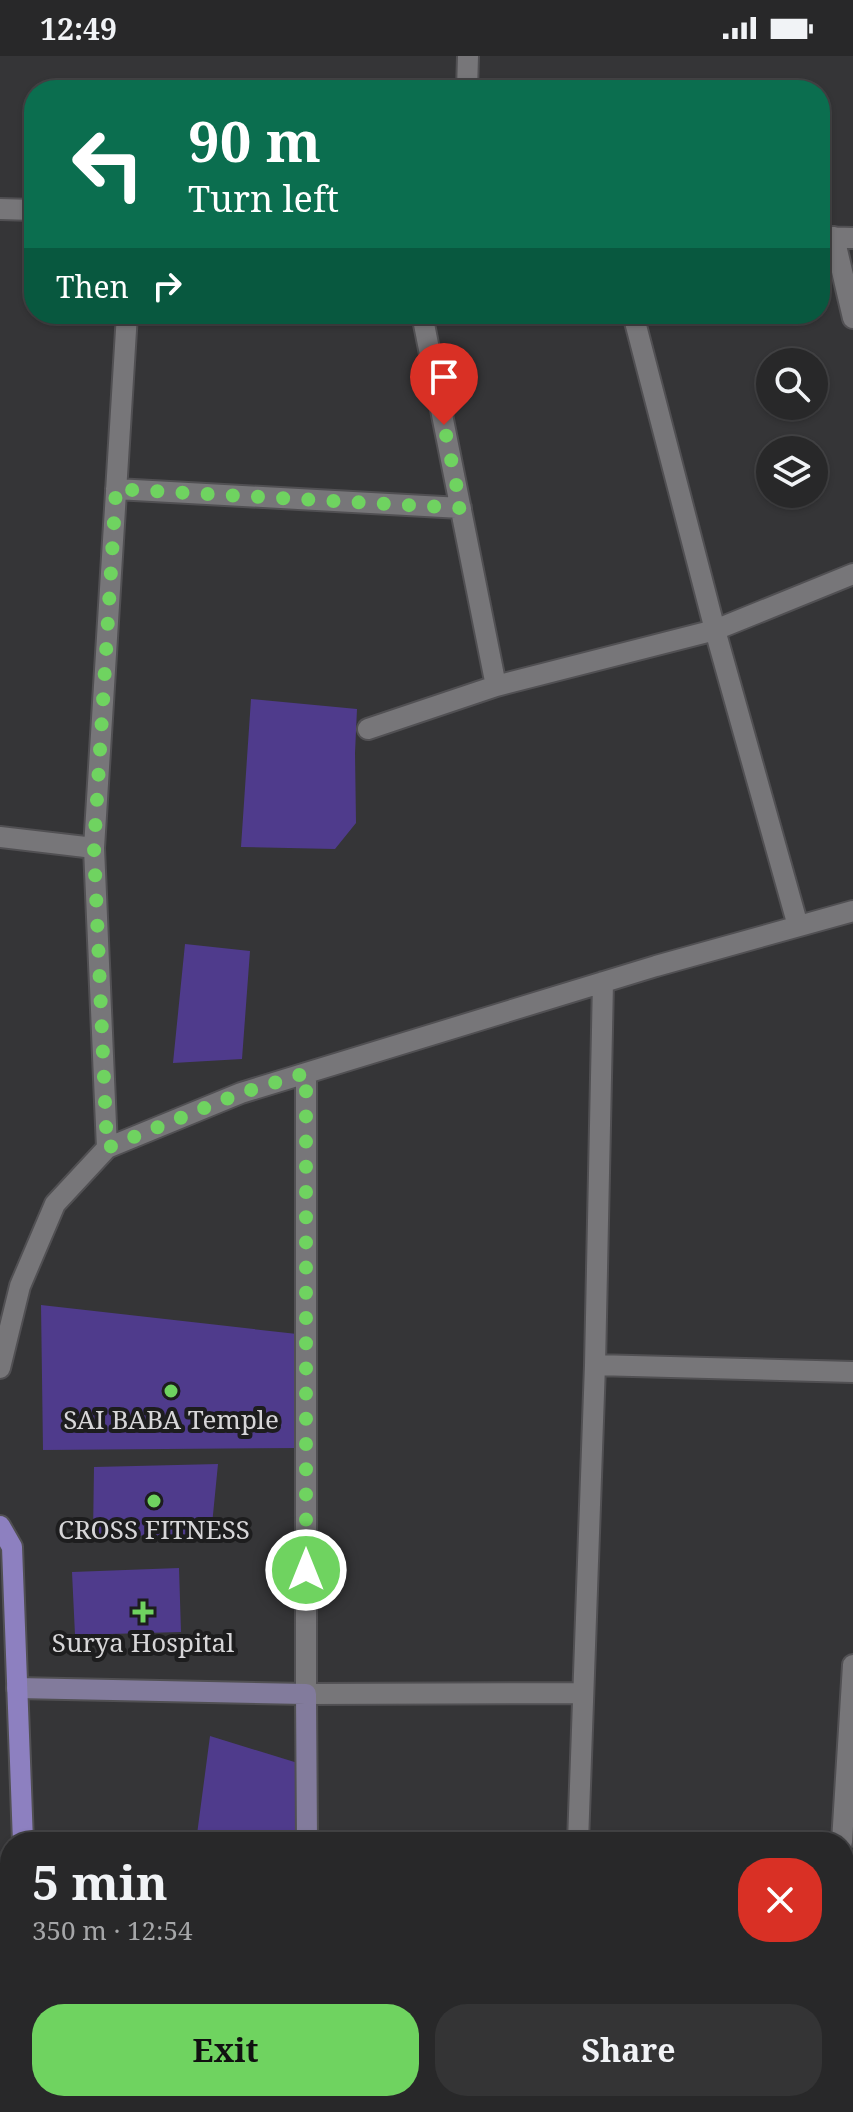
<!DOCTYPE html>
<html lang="en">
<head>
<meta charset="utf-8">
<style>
  body { margin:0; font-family:"Noto Serif",serif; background:#343435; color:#f1f3f6; height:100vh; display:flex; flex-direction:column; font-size:30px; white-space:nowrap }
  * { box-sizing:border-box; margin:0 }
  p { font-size:26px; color:#a5a6a8 }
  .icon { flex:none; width:44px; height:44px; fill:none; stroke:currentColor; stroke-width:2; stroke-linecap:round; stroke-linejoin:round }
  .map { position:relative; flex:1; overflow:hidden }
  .side { position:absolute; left:0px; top:1776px; width:854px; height:280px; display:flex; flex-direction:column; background:#282829; border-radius:32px 32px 0 0; box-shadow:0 2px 6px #0004,0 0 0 2px #444446 }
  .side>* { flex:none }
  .guide { position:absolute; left:24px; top:24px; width:806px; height:244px; border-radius:32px; box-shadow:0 2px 6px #0004,0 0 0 2px #444446; background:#0b6e4f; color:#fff; overflow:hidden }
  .controls { position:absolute; left:756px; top:292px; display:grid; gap:16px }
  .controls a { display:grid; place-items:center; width:72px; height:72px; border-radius:50%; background:#282829; box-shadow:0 2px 6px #0004,0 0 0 2px #444446; font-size:40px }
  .pin { position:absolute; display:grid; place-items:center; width:68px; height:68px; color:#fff; margin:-82px -34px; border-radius:50% 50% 50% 0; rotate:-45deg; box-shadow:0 0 8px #0007 }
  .pin .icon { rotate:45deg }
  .me { position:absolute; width:88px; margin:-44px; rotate:0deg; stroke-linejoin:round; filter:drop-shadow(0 0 6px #0008) }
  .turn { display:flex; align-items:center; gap:28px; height:168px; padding:0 32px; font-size:36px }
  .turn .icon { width:104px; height:104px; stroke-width:2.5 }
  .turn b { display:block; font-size:56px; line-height:68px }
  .then { display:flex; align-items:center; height:76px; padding:0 32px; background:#0003; gap:16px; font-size:30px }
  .round { display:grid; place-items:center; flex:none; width:84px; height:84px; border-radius:32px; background:#343435 }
  .headline { display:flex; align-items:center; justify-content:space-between; height:136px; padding:0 32px }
  h1 { font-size:48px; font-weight:700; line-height:60px }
  .button { display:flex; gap:16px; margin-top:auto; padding:16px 32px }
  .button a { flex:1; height:92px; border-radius:32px; background:#6fd360; color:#111; font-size:32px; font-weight:700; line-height:92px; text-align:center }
  .button a+a { background:#343435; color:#f1f3f6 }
  .status { display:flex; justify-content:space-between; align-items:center; height:56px; padding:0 40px; background:#282829; direction:ltr }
  .status svg { height:22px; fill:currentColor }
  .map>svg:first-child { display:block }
  .building { fill:#4f3b8c }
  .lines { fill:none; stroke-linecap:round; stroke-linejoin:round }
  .street-casing { stroke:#515053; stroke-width:24 }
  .secondary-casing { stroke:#515053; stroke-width:24 }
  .primary-casing { stroke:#515053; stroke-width:24 }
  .street { stroke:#777679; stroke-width:20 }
  .secondary { stroke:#827b9c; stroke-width:20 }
  .primary { stroke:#8d80c0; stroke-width:20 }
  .route { stroke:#6fd360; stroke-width:14; stroke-dasharray:0 25.2 }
  .poi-dot { fill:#6fd360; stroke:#1d1d1e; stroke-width:3 }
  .labels { text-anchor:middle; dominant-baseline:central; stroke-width:8; stroke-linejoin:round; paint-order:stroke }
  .poi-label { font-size:26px; fill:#d7d6d8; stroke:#1d1d1e }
</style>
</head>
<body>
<div class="status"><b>12:49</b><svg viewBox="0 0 49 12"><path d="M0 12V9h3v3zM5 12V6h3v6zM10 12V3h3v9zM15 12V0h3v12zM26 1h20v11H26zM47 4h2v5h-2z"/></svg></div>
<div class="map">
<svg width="853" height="2056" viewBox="0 0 853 2056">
  <rect width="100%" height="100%" fill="#353537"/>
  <!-- building -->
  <path class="building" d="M251 643 357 653 355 697 356 767 335 793 241 791Z
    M185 888 250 895 242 1003 173 1007Z
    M41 1249 297 1278 300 1392 43 1394Z
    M218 1408 211 1479 93 1480 94 1411Z
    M179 1512 181 1576 75 1579 72 1516Z
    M210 1680 301 1708 299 1786H196Z
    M67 2046H291V2056H69Z"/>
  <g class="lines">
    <!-- street casing -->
    <g class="street-casing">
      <path id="street" d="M467 34 468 0
        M0 153 34 154
        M820 181 853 182
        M834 181 853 262
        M422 258 496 630 715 574 633 258
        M116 433 461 452
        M368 673 496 630
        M0 781 94 792
        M798 870 715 574 853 518
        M306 1017V1638L583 1637
        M107 1092 94 792 127 258
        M595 1309 853 1316
        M0 1312 20 1230 55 1148 107 1092 241 1037 656 910 853 855
        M578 1786 595 1309 603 926
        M842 1786 853 1609
        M567 2056V2046"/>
    </g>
    <!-- secondary casing -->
    <g class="secondary-casing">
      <path id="secondary" d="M17 1632 306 1638 307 1786
        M310 2046 311 2056"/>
    </g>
    <!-- primary casing -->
    <g class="primary-casing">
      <path id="primary" d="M0 1470 12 1491 23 1786
        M33 2046V2056"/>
    </g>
    <!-- street -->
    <use href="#street" class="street"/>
    <!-- secondary -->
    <use href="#secondary" class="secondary"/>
    <!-- primary -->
    <use href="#primary" class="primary"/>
  </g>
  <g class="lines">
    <!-- route -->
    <path class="route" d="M306 1514V1017L241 1037 107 1092 94 792 116 433 461 452 444 369"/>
  </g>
  <!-- markers -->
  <g class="poi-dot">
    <circle cx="171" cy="1335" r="8"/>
    <circle cx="154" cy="1445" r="8"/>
    <path d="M139 1544h8v8h8v8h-8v8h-8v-8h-8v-8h8z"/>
  </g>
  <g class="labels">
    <!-- poi labels -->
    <g class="poi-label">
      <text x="171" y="1363">SAI BABA Temple</text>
      <text x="154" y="1473">CROSS FITNESS</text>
      <text x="143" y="1586">Surya Hospital</text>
    </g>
  </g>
</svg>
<div class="controls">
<a><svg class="icon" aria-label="search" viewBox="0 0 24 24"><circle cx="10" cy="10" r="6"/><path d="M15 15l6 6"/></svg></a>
<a><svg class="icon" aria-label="layers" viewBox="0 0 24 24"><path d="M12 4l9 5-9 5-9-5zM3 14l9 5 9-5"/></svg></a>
</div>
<div class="pin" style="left:444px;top:369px;background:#d93025"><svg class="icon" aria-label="arrive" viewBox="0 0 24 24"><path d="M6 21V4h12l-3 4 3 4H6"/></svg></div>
<svg class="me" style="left:306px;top:1514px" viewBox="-20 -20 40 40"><circle r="17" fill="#6fd360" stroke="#fff" stroke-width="3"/><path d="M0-11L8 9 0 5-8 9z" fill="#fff"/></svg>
<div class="guide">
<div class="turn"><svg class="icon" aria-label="left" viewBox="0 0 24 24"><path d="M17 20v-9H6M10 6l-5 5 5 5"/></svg><div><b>90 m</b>Turn left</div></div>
<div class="then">Then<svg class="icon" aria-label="right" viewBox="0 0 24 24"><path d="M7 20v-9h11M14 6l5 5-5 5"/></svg></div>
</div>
<section class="side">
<div class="headline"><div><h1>5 min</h1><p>350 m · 12:54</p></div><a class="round" style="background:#d93025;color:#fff"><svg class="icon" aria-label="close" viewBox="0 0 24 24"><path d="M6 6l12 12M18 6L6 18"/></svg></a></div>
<div class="button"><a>Exit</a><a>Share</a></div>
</section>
</div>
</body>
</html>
